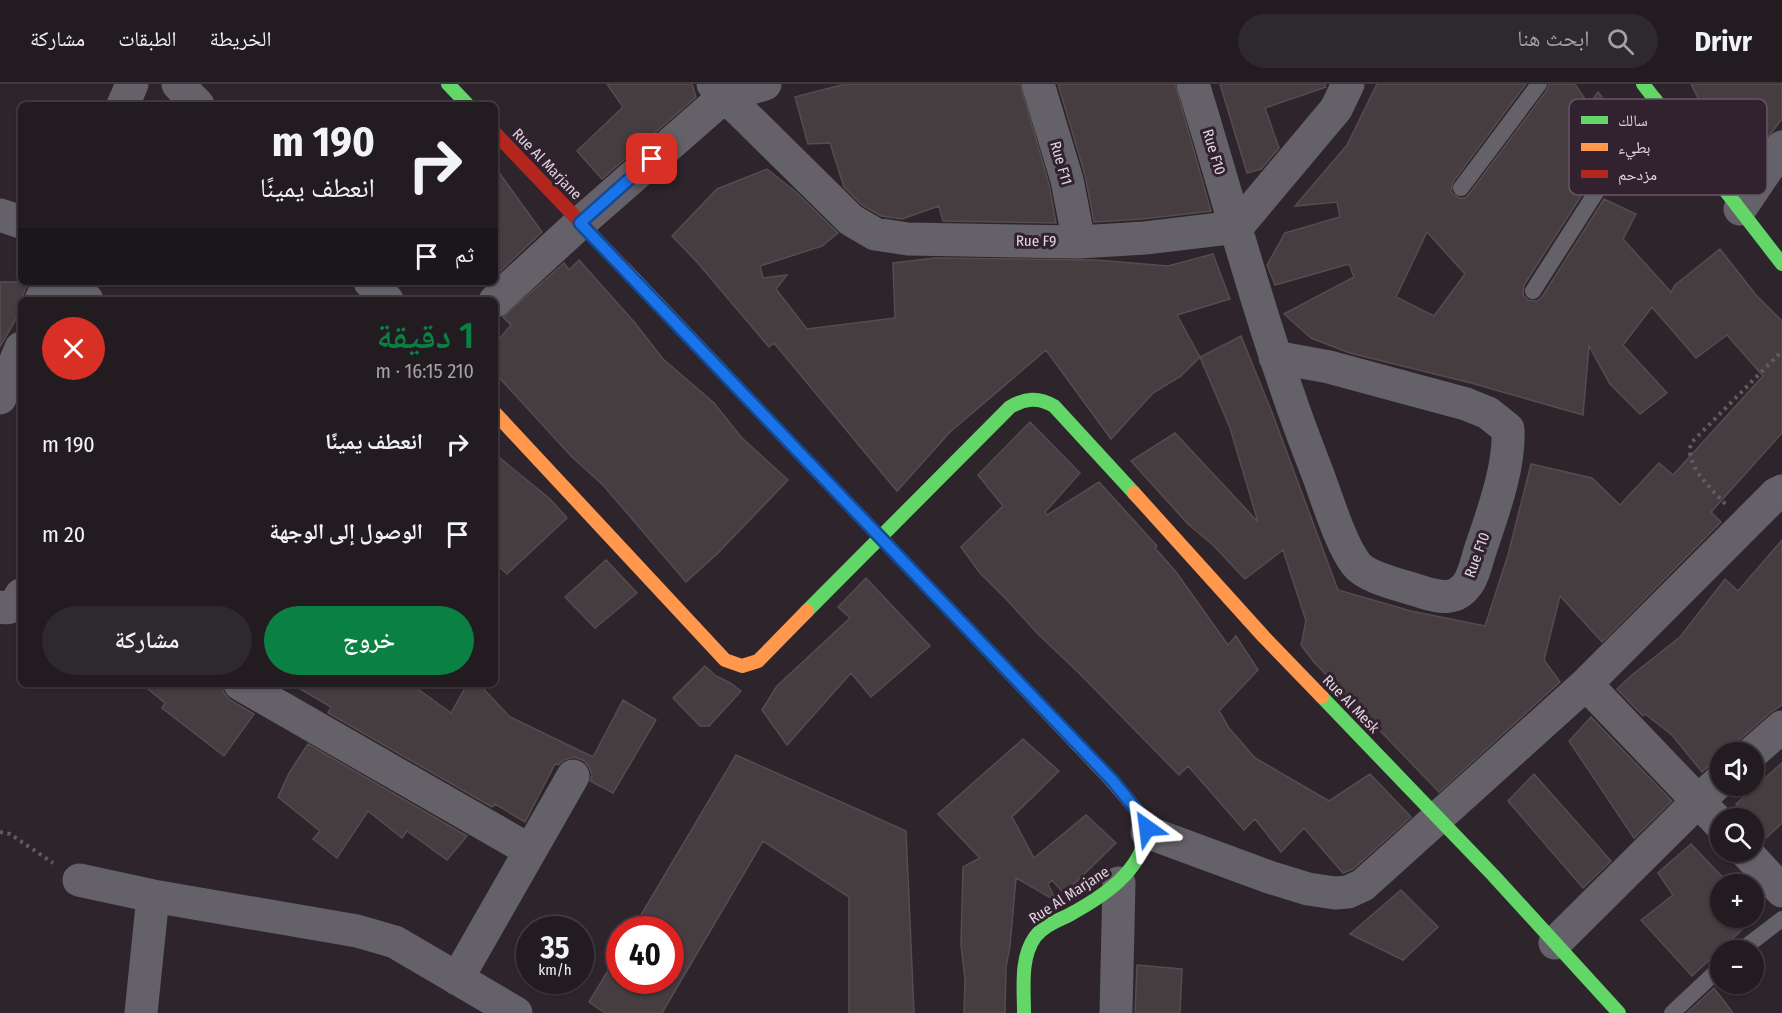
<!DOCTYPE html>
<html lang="ar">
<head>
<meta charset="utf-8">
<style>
  body { margin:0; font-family:"Fira Sans Condensed","Noto Naskh Arabic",sans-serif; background:#2e292e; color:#f1f3f6; direction:rtl; height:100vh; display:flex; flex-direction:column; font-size:22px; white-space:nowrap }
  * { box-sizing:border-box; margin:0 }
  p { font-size:20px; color:#a2a1a5 }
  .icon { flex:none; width:33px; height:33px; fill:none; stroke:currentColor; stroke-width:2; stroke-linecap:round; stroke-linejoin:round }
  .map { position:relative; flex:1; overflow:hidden; direction:ltr }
  .details { position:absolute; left:18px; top:213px; width:480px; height:390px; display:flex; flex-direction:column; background:#221c21; border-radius:9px; box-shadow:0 2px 4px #0004,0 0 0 2px #3f3a3f; direction:rtl }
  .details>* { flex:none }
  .guide { position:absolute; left:18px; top:18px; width:480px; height:183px; border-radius:9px; box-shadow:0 2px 4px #0004,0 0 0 2px #3f3a3f; direction:rtl; background:#221c21; color:#f1f3f6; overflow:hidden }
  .tools { position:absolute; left:1710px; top:658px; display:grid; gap:12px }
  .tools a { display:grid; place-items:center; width:54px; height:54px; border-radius:50%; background:#221c21; box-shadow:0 2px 4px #0004,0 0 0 2px #3f3a3f; font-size:30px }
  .speed { position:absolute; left:516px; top:832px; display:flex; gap:12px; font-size:30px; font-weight:700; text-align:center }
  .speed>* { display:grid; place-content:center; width:78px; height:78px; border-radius:50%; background:#221c21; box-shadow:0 2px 4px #0004,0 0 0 2px #3f3a3f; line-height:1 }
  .speed small { font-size:15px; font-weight:400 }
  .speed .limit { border:9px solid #d22; background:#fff; color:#111 }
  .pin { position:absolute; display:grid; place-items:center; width:51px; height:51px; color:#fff; margin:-26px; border-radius:12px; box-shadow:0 3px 9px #0006 }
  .me { position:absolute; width:66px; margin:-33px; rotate:329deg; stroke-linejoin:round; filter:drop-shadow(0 0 4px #0008) }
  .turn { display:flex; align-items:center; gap:21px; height:126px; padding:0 24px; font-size:27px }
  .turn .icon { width:78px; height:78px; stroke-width:2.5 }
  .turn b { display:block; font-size:42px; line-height:51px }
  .then { display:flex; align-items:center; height:57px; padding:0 24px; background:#0003; gap:12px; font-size:22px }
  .round { display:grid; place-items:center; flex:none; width:63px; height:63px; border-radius:32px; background:#2e292e }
  .head { display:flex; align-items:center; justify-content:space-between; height:102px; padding:0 24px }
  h1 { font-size:36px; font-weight:600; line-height:45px; color:#0b8043 }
  .primary-button { display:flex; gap:12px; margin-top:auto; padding:12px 24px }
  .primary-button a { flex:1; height:69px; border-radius:36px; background:#0b8043; color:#fff; font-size:24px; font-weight:600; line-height:69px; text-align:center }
  .primary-button a+a { background:#2e292e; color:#f1f3f6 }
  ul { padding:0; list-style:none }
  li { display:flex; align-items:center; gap:18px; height:90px; padding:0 24px }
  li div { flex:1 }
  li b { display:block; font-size:22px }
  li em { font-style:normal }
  header { display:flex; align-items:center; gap:36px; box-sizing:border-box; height:84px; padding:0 30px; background:#221c21; border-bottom:2px solid #3f3a3f }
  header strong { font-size:28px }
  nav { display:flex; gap:33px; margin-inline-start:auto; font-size:21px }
  .search { width:420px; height:54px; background:#2e292e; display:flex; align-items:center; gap:15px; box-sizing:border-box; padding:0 21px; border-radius:33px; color:#a2a1a5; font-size:22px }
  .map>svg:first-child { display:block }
  .building { fill:#453d40; stroke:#554c50; stroke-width:1.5; fill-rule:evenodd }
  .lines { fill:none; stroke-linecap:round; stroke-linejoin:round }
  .path { stroke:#615c62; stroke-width:4; stroke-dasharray:3 4.5; stroke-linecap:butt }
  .lane { stroke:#646168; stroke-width:16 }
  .street { stroke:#646168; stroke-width:33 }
  .fast { stroke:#63d668; stroke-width:14 }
  .slow { stroke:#ff974d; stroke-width:14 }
  .jam { stroke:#b3261e; stroke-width:14 }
  .route-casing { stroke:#114b97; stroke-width:15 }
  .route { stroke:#1a73e8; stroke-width:10 }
  .labels { text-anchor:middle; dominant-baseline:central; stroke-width:6; stroke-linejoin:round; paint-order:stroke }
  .street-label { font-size:15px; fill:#e2d6df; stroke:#32212e }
  .key { fill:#32212e; stroke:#675763; stroke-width:1.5 }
  .key-label { font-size:16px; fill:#e2d6df }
</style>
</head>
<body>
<header>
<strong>Drivr</strong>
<div class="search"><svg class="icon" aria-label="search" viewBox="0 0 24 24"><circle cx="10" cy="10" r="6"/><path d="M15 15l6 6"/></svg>ابحث هنا</div>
<nav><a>الخريطة</a><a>الطبقات</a><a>مشاركة</a></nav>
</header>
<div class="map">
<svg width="1782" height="929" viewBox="0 0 1782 929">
  <rect width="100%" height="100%" fill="#2e252c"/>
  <!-- building -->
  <path class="building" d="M607 0H692L696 13 602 95 577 67 623 23Z
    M845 0H1020L1049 100 1056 139 943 137 939 122 902 135 881 132 862 121 844 103 830 59 808 60 795 13Z
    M1058 0H1175L1211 127 1143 135 1094 138 1085 91Z
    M1220 0H1325L1326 3 1265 24 1279 64 1261 85 1247 89Z
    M1377 0H1526L1453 98 1451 108 1459 114H1465L1469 110 1547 6 1549 0H1575L1589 21 1598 8 1618 34 1583 104 1585 106 1524 201 1523 211 1528 216 1537 217 1542 213 1604 115 1636 130 1623 155 1671 208 1675 201 1720 165 1756 211 1782 237V349L1711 428 1721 438 1602 558 1560 512 1544 576 1560 598 1439 708 1314 578 1301 561 1306 537 1283 466 1245 495 1213 461 1188 440 1131 377 1175 349 1258 438 1230 344 1200 273 1241 252 1273 331 1338 506 1411 527 1485 542 1508 471 1531 380 1592 394 1620 421 1659 379 1673 391 1763 292 1727 251 1696 274 1652 223 1623 261 1667 309 1640 330 1610 300 1589 262 1583 331 1471 299 1350 269 1311 254 1284 230 1354 193 1349 180 1275 201 1267 181 1285 149 1340 133 1337 118 1295 122 1348 60 1347 61ZM1427 148 1465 190 1434 232 1396 213Z
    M1691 0H1782V35L1757 67 1732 73 1715 48Z
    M495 83 542 148 495 192Z
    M767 85 796 108 838 149 822 162 760 182 763 194 787 191 776 205 807 245 895 234 893 179 935 174 1096 176 1168 182 1213 170 1230 215 1177 231 1200 273 1181 292 1153 309 1111 355 1046 266 950 348 897 407 774 259 769 263 697 178 672 152 717 105Z
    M579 176 635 239 663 275 714 319 741 353 788 396 717 470 686 498 603 401 572 373 495 289V260L511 241 503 233 564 179 569 186Z
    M0 198H28L21 216V226L0 263Z
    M1030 338 1080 389 1045 428 1047 431 1099 398 1157 462 1155 464 1176 488 1228 561 1236 552 1258 586 1219 627 1229 644 1255 674 1329 717 1370 690 1411 733 1353 785 1343 789 1304 744 1281 768 1255 735 1244 746 1188 682 1179 691 1078 588 1039 551 1007 516 980 489 961 463 1003 422 978 391Z
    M495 370 550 415 567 434 507 490 495 479Z
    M1782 456V621L1770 629 1740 655 1729 669H1720L1719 679 1708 683 1702 688 1672 651 1645 630 1643 632 1617 605 1632 591 1680 553 1725 495 1738 507Z
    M606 476 637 509 595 544 565 513Z
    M866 494 930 562 871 613 851 589 787 661 762 626 777 602 850 534 838 523Z
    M705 582 716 592 730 599 741 607 709 642H700L673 614Z
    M142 600H221L224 609 230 616 254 630 224 672 162 624 165 619Z
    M292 600H411L451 629 467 600H479L510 633 593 673 623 616 656 636 613 709 590 697 592 691 589 683 583 676 573 673 564 676 558 681 555 680 525 738 495 720 492 723 328 629 331 623Z
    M1591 633 1672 717 1634 754 1569 657Z
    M1023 655 1059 687 1012 733 1034 774 1086 731 1116 759 1064 810 1052 796 1048 800 1056 817 1016 794 1010 862 1006 883 1005 929H964L965 895 961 861 963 783 980 774 938 730Z
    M308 660 467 752 447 776 407 747 402 754 368 727 337 774 313 755 320 747 278 713 289 689Z
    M736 671 906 747 914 929H849V813L763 757 662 929H605L589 918 620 867V897H670V846H632Z
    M1782 679V739L1766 754 1754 739V735H1749L1736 720Z
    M1534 690 1611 777 1583 804 1508 717Z
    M1691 760 1730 801H1720V834H1754V826L1758 831 1692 892 1641 836 1673 811 1658 789Z
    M1401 806 1438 843 1403 876 1350 850Z
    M1137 881 1182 885 1180 929H1135Z
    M1714 904 1733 929H1687Z"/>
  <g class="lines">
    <!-- path -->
    <path class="path" d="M1725 420C1712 405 1682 379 1692 358L1782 267
      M0 748 10 750 53 779"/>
    <!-- lane -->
    <path class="lane" d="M1461 104 1539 0
      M1533 207 1655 16
      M1740 867 1782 835
      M1672 929 1720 884"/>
    <!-- street -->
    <path class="street" d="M178 0 198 21
      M713 0 851 136 875 150 908 155 1079 158 1145 154 1237 143 1336 25 1348 0
      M1038 0 1067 96 1079 158
      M1193 0C1233 130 1267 262 1317 388 1327 414 1340 459 1356 480 1366 494 1405 502 1422 508 1441 514 1457 517 1469 498 1475 488 1477 475 1481 464 1493 428 1510 383 1508 345L1488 329 1466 320 1329 283 1275 273
      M123 21 132 0
      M1740 125 1782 63
      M0 131 21 138
      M68 198 87 216
      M370 198 387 216
      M41 216 49 198
      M495 217 580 139 725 12 765 0
      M0 314 21 264
      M0 523C12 526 15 521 21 511
      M240 600 529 766
      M1586 600 1720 740
      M1752 669 1782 643
      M1147 748 1269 793 1308 805 1335 809 1348 808 1363 801 1586 600 1776 410 1782 407
      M1746 768 1782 807
      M79 796 153 812 357 847 395 858 516 929
      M1555 859 1699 716 1720 697
      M457 895 573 692
      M141 929 153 812
      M1116 929 1119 799"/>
    <!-- fast -->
    <path class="fast" d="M448 0 468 21
      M1643 0 1782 180
      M807 527 1010 323C1026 314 1038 313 1054 322L1134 409
      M1322 613 1493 791 1619 929
      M1024 929C1024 904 1020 874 1035 853 1043 842 1057 837 1069 831 1102 813 1142 788 1147 746"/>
    <!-- slow -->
    <path class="slow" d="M624 184 788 357
      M495 329 725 576 742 582 758 577 807 527
      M1134 409 1264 553 1322 613
      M946 522 1111 696 1144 735 1147 746"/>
    <!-- jam -->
    <path class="jam" d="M495 49 624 184
      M788 357 946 522"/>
  </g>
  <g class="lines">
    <!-- route casing -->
    <g class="route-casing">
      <path id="route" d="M652 75 580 139 1112 696 1144 735 1147 744"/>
    </g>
    <!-- route -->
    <use href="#route" class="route"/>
  </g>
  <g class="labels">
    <!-- street labels -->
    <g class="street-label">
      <text transform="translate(1214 68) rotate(73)">Rue F10</text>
      <text transform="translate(1061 79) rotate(74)">Rue F11</text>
      <text transform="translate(547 80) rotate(46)">Rue Al Marjane</text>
      <text transform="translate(1036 157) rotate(1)">Rue F9</text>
      <text transform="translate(1477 471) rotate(-70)">Rue F10</text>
      <text transform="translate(1351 620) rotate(46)">Rue Al Mesk</text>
      <text transform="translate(1069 811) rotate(-33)">Rue Al Marjane</text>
    </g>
  </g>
  <!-- legend -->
  <rect x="1569" y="15" width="198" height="96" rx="9" class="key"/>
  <rect x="1581" y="32" width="27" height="8" fill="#63d668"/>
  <rect x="1581" y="59" width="27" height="8" fill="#ff974d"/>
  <rect x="1581" y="86" width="27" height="8" fill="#b3261e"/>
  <g class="key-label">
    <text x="1618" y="42">سالك</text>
    <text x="1618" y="69">بطيء</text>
    <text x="1618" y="96">مزدحم</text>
  </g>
</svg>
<div class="tools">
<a><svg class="icon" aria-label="sound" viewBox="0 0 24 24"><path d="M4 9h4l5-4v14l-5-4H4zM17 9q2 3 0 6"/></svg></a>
<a><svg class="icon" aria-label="search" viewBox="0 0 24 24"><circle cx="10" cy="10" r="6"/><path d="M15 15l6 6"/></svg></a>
<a>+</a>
<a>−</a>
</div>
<div class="speed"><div>35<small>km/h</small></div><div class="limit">40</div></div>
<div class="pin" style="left:652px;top:75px;background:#d93025"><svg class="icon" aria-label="arrive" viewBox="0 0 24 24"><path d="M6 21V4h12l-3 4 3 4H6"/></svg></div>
<svg class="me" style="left:1147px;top:744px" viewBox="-20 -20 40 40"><path d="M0-17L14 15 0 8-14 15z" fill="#1a73e8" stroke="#fff" stroke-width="4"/></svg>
<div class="guide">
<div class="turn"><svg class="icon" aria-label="right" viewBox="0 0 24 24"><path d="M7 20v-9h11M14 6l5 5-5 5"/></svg><div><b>190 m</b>انعطف يمينًا</div></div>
<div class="then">ثم<svg class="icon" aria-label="arrive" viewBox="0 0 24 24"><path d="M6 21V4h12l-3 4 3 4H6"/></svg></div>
</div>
<section class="details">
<div class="head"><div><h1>1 دقيقة</h1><p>210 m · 16:15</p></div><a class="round" style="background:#d93025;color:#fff"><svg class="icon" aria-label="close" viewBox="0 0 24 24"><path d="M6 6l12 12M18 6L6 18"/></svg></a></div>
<ul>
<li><svg class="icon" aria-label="right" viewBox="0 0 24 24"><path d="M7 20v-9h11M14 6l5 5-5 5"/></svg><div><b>انعطف يمينًا</b></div><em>190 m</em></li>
<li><svg class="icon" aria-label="arrive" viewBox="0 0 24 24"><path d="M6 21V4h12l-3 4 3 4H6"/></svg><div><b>الوصول إلى الوجهة</b></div><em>20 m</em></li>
</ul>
<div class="primary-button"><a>خروج</a><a>مشاركة</a></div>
</section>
</div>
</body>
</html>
